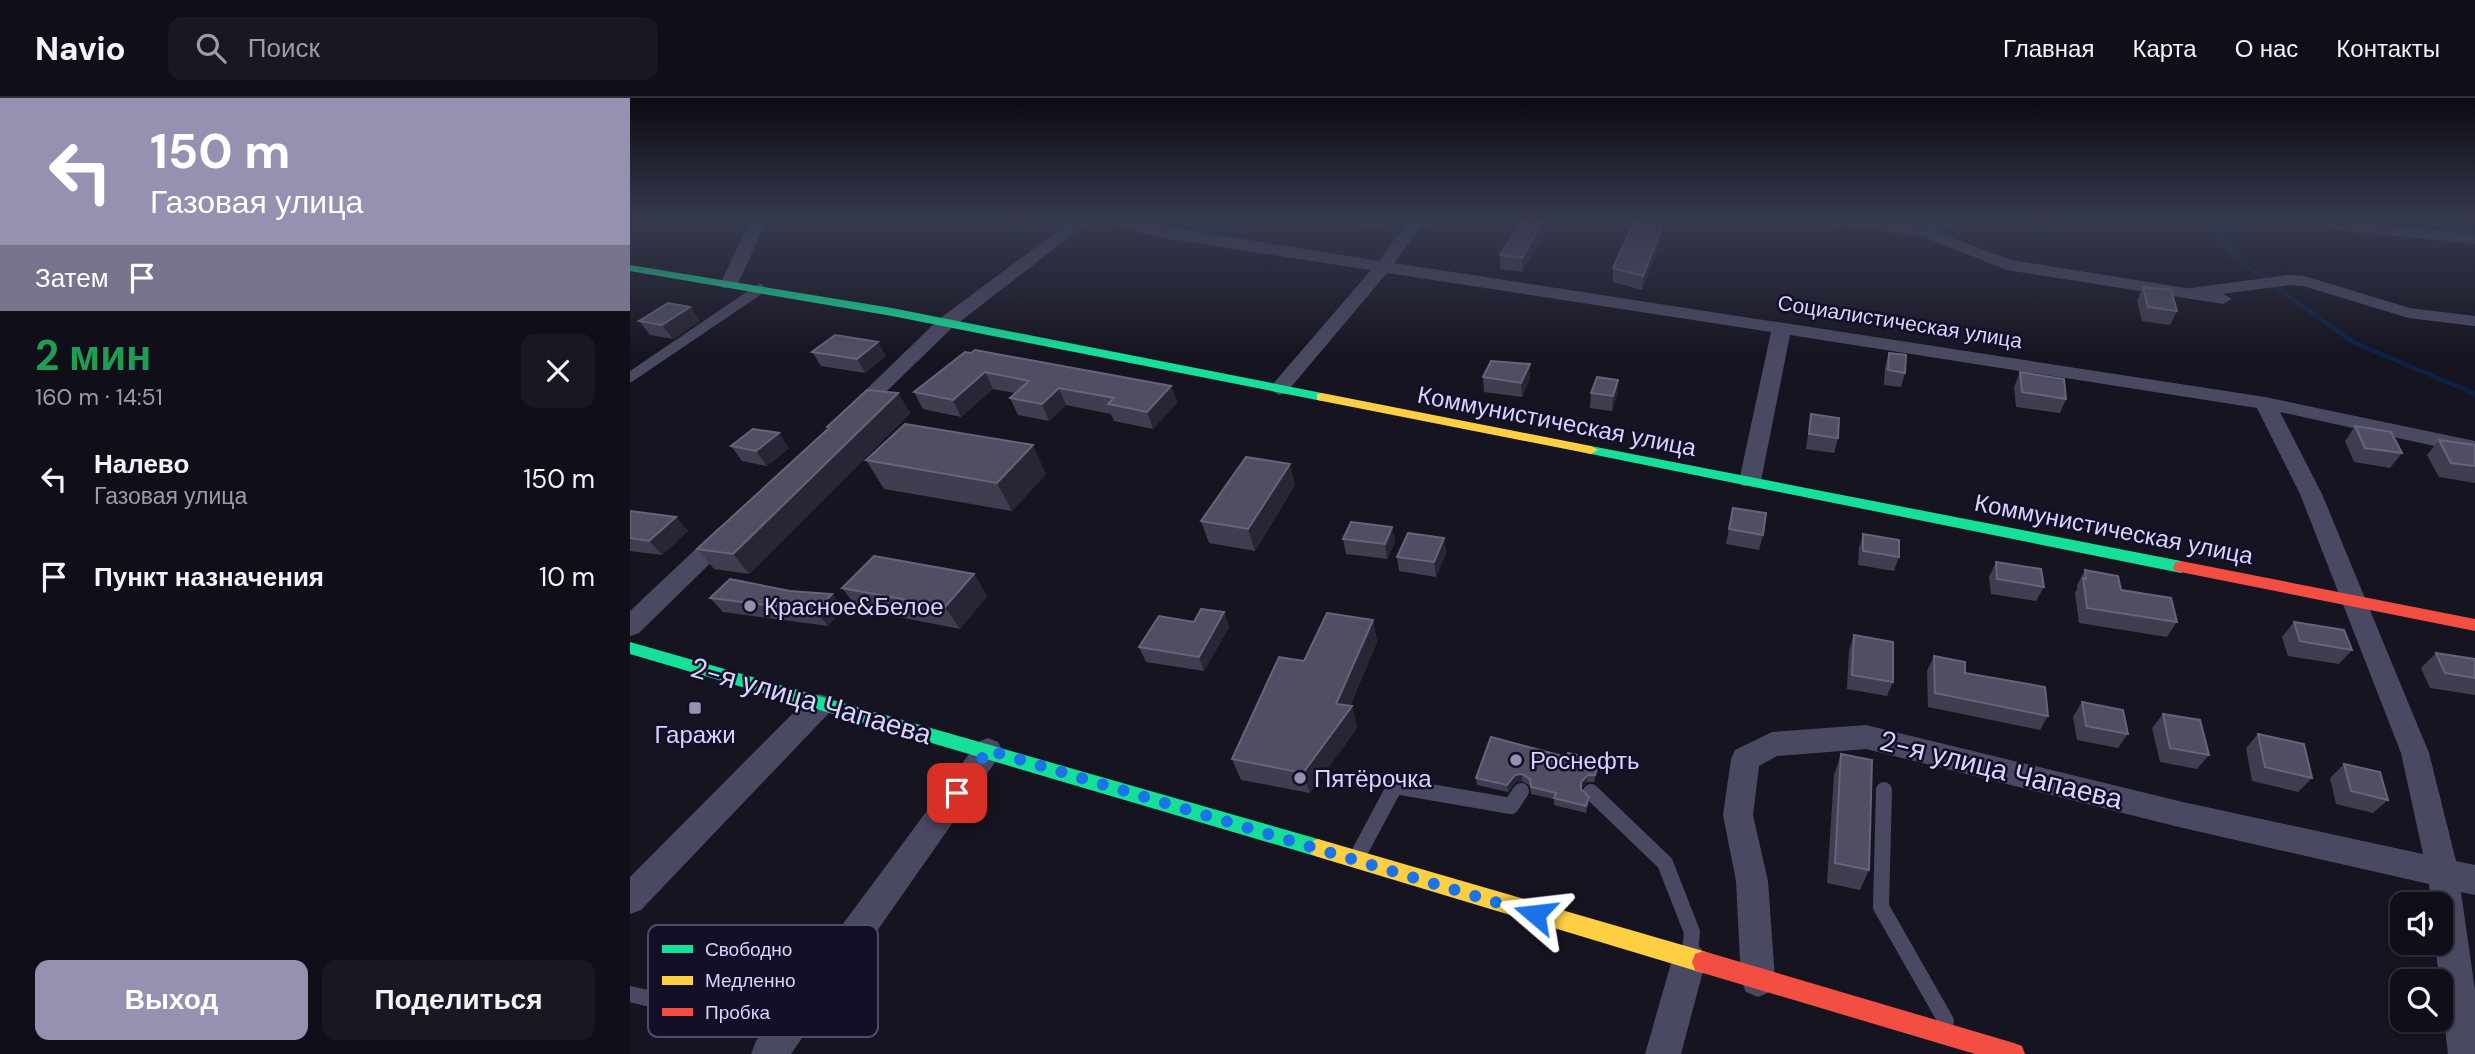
<!DOCTYPE html>
<html lang="ru">
<head>
<meta charset="utf-8">
<style>
  body { margin:0; font-family:"DM Sans",sans-serif; background:#191822; color:#f1f3f6; height:100vh; display:flex; flex-direction:column; font-size:26px; white-space:nowrap }
  * { box-sizing:border-box; margin:0 }
  p { font-size:23px; color:#9c9ca2 }
  .icon { flex:none; width:38px; height:38px; fill:none; stroke:currentColor; stroke-width:2; stroke-linecap:round; stroke-linejoin:round }
  .map { position:relative; flex:1; overflow:hidden }
  .side { display:flex; flex-direction:column; background:#100f19; width:630px }
  .side>* { flex:none }
  .top-card { background:#9591b1; color:#fff; overflow:hidden }
  .tools { position:absolute; left:1760px; top:794px; display:grid; gap:14px }
  .tools a { display:grid; place-items:center; width:63px; height:63px; border-radius:14px; background:#100f19; box-shadow:0 2px 5px #0004,0 0 0 2px #302f38; font-size:35px }
  .pin { position:absolute; display:grid; place-items:center; width:60px; height:60px; color:#fff; margin:-30px; border-radius:14px; box-shadow:0 4px 10px #0006 }
  .me { position:absolute; width:77px; margin:-38px; rotate:287deg; stroke-linejoin:round; filter:drop-shadow(0 0 5px #0008) }
  .turn { display:flex; align-items:center; gap:24px; height:147px; padding:0 35px; font-size:32px }
  .turn .icon { width:91px; height:91px; stroke-width:2.5 }
  .turn b { display:block; font-size:49px; line-height:60px }
  .then { display:flex; align-items:center; height:66px; padding:0 35px; background:#0003; gap:14px; font-size:26px }
  .round { display:grid; place-items:center; flex:none; width:74px; height:74px; border-radius:14px; background:#191822 }
  .head { display:flex; align-items:center; justify-content:space-between; height:119px; padding:0 35px }
  h1 { font-size:42px; font-weight:700; line-height:52px; color:#1e9e55 }
  .action { display:flex; gap:14px; margin-top:auto; padding:14px 35px }
  .action a { flex:1; height:80px; border-radius:14px; background:#9591b1; color:#fff; font-size:28px; font-weight:700; line-height:80px; text-align:center }
  .action a+a { background:#191822; color:#f1f3f6 }
  ul { padding:0; list-style:none }
  li { display:flex; align-items:center; gap:21px; height:98px; padding:0 35px }
  li div { flex:1 }
  li b { display:block; font-size:26px }
  li em { font-style:normal }
  header { display:flex; align-items:center; gap:42px; box-sizing:border-box; height:98px; padding:0 35px; background:#100f19; border-bottom:2px solid #302f38 }
  header strong { font-size:33px }
  nav { display:flex; gap:38px; margin-inline-start:auto; font-size:24px }
  .search { width:490px; height:63px; background:#191822; display:flex; align-items:center; gap:18px; box-sizing:border-box; padding:0 24px; border-radius:14px; color:#9c9ca2; font-size:26px }
  main { display:flex; flex:1; min-height:0 }
  .map>svg:first-child { display:block }
  .lines { fill:none; stroke-linecap:round; stroke-linejoin:round }
  .stream { stroke:#0d2144; stroke-width:4.5 }
  .lane-far1 { stroke:#4a4962; stroke-width:10 }
  .lane { stroke:#4a4962; stroke-width:16 }
  .street { fill:#4a4962; fill-rule:evenodd }
  .fast { fill:#16e098; fill-rule:evenodd }
  .slow { fill:#ffcf43; fill-rule:evenodd }
  .jam { fill:#f24e42; fill-rule:evenodd }
  .wall { fill:#403d50 }
  .shaded-wall { fill:#282635 }
  .building { fill:#504e63; stroke:#66637b; stroke-width:2 }
  .route { stroke:#1a73e8; stroke-width:12; stroke-dasharray:0 21.6 }
  .poi-dot { fill:#9591b1; stroke:#130f26; stroke-width:2.5 }
  .labels { text-anchor:middle; dominant-baseline:central; stroke-width:5; stroke-linejoin:round; paint-order:stroke }
  .far-street-label { font-size:21px; fill:#d9d4ff; stroke:#130f26 }
  .street-label { font-size:24px; fill:#d9d4ff; stroke:#130f26 }
  .poi-label { font-size:24px; fill:#d9d4ff; stroke:#130f26; text-anchor:start }
  .near-street-label { font-size:28px; fill:#d9d4ff; stroke:#130f26 }
  .key { fill:#130f26; stroke:#4e4a67; stroke-width:2 }
  .key-label { font-size:19px; fill:#d9d4ff }
</style>
</head>
<body>
<header>
<strong>Navio</strong>
<div class="search"><svg class="icon" aria-label="search" viewBox="0 0 24 24"><circle cx="10" cy="10" r="6"/><path d="M15 15l6 6"/></svg>Поиск</div>
<nav><a>Главная</a><a>Карта</a><a>О нас</a><a>Контакты</a></nav>
</header>
<main>
<section class="side">
<div class="top-card">
<div class="turn"><svg class="icon" aria-label="left" viewBox="0 0 24 24"><path d="M17 20v-9H6M10 6l-5 5 5 5"/></svg><div><b>150 m</b>Газовая улица</div></div>
<div class="then">Затем<svg class="icon" aria-label="arrive" viewBox="0 0 24 24"><path d="M6 21V4h12l-3 4 3 4H6"/></svg></div>
</div>
<div class="head"><div><h1>2 мин</h1><p>160 m · 14:51</p></div><a class="round"><svg class="icon" aria-label="close" viewBox="0 0 24 24"><path d="M6 6l12 12M18 6L6 18"/></svg></a></div>
<ul>
<li><svg class="icon" aria-label="left" viewBox="0 0 24 24"><path d="M17 20v-9H6M10 6l-5 5 5 5"/></svg><div><b>Налево</b><p>Газовая улица</p></div><em>150 m</em></li>
<li><svg class="icon" aria-label="arrive" viewBox="0 0 24 24"><path d="M6 21V4h12l-3 4 3 4H6"/></svg><div><b>Пункт назначения</b></div><em>10 m</em></li>
</ul>
<div class="action"><a>Выход</a><a>Поделиться</a></div>
</section>
<div class="map">
<svg width="1845" height="956" viewBox="0 0 1845 956">
  <rect width="100%" height="100%" fill="#161421"/>
  <g class="lines">
    <!-- stream -->
    <path class="stream" d="M1584 123 1604 159 1723 244 1845 296"/>
    <!-- lane-far1 -->
    <path class="lane-far1" d="M1294 134 1319 123
      M1562 195 1659 182 1674 183 1779 215 1845 223
      M0 279 130 191"/>
    <!-- lane -->
    <path class="lane" d="M1254 692 1251 809 1316 923
      M961 694 1035 765 1062 834 1060 855
      M728 757 765 688 881 708 891 693
      M0 896 151 932"/>
    <!-- street -->
    <path class="street" d="M120 123H136L108 186 105 190H93L90 186Z
      M441 123H460L323 229 228 321H214L211 317 214 313 309 221Z
      M470 123H501L749 163 778 123H795L764 165 1635 299 1845 343V357L1650 314 1692 396 1799 655 1826 763 1845 767V797L1831 794 1845 892V956H1818L1805 845H1811V807H1801L1799 786 1553 730 1236 651 1147 658 1129 668 1123 717 1138 783 1145 882 1140 894 1128 899 1116 894 1111 882 1106 783 1093 717 1101 661 1105 652 1142 634 1236 627 1553 704 1793 756 1771 655 1670 396 1627 310 1160 237 1131 383 1128 388H1112L1109 383 1141 234 757 175 656 295 649 297 639 291 642 287 741 172 527 139Z
      M1202 123H1250L1294 129 1381 162 1593 196 1602 201 1593 206 1377 172 1291 138 1210 128Z
      M1700 123 1845 136V146L1705 132 1697 127Z
      M96 428 104 430 108 436 104 442 9 535 0 538V513L88 430Z
      M189 596 199 599 203 607 199 615 11 812 0 816V779L179 599Z
      M358 640 368 644 372 652 368 660 161 956H121L126 943 348 644Z
      M1059 845 1071 850 1076 862 1051 956H1015L1042 862 1047 850Z"/>
    <!-- fast -->
    <path class="fast" d="M0 167 262 210 692 295 699 299 692 303 262 218 0 173Z
      M961 348 1551 463 1559 469 1551 475 956 355 954 352 956 349Z
      M0 544 688 741 695 744 698 750 695 756 688 759 0 556Z"/>
    <!-- slow -->
    <path class="slow" d="M692 295 961 348 968 352 961 356 687 302V296Z
      M688 741 1073 853 1081 856 1084 864 1081 872 1073 875 688 759 681 756 678 750 681 744Z"/>
    <!-- jam -->
    <path class="jam" d="M1551 463 1845 521V533L1545 473 1543 469 1545 465Z
      M1073 853 1384 945 1392 948 1395 956H1345L1073 875 1065 872 1062 864 1065 856Z"/>
  </g>
  <!-- wall -->
  <path class="wall" d="M701 123H755L751 129Z
    M798 123H826L819 134 799 132Z
    M892 123 893 174 870 171V157Z
    M1031 142 1012 192 983 184V170Z
    M1513 189 1547 213 1540 227 1512 223 1507 203Z
    M60 209 70 223 43 241 20 237 9 223Z
    M182 254 256 258 235 275 191 268Z
    M335 254 541 288 547 305 523 331 484 323 481 316 436 307 419 323 388 317 380 300 385 295 363 291 331 319 293 311 284 294Z
    M1259 255 1275 275 1271 289 1254 287 1255 269Z
    M1390 274 1436 301 1430 315 1386 309 1384 289Z
    M853 279 900 280 892 299 854 294Z
    M988 282 987 297 982 313 960 310 961 295Z
    M268 295 280 315 119 476 84 471 67 451 198 331 197 329Z
    M1181 316 1208 340 1204 355 1176 351Z
    M1725 328 1772 355 1760 370 1724 364 1715 343Z
    M1809 342 1845 347V385L1809 379 1797 357Z
    M101 348 159 350 137 368 112 363Z
    M236 362 416 376 382 413 254 391Z
    M665 387 625 453 579 445 571 423Z
    M1103 410 1133 437 1129 452 1096 446Z
    M0 413 46 419 58 433 32 457 0 453Z
    M762 429 765 444 757 461 716 456 713 441Z
    M1233 436 1269 459 1264 473 1228 467 1229 450Z
    M814 440 816 455 806 479 769 473 767 459Z
    M1366 464 1414 489 1406 503 1361 496 1359 479Z
    M1455 472 1547 524 1537 539 1449 525 1445 495 1447 491V487Z
    M344 476 357 498 330 531 228 511 212 490Z
    M160 493 202 496 213 510 198 528 93 514 80 500Z
    M594 514 599 529 574 573 516 564 509 549 564 524Z
    M743 522 747 544 720 608H722L727 630 680 695 611 682 602 661 674 563Z
    M1664 524 1722 552 1709 566 1658 558 1652 539Z
    M1224 537 1263 584 1257 598 1217 591 1219 552Z
    M1806 555 1845 561V597L1800 590 1791 570Z
    M1304 558 1418 618 1410 632 1298 609 1297 573Z
    M1452 604 1498 636 1488 650 1447 642 1443 619Z
    M1533 616 1579 657 1567 671 1530 664 1522 630Z
    M1628 636 1682 680 1668 694 1622 683 1616 650Z
    M1211 656 1239 772 1230 792 1197 785 1204 677Z
    M1714 666 1758 702 1743 715 1706 706 1700 680Z
    M969 669 964 684H957L951 690 959 699 956 715 924 707V701L901 696 900 688 892 683 886 684 878 694 847 687 846 680Z"/>
  <!-- shaded-wall -->
  <path class="shaded-wall" d="M818 123H826L819 134Z
    M913 123H921L893 174 892 160Z
    M1032 129 1031 142 1012 192 1013 178Z
    M60 209 70 223 43 241 32 227Z
    M248 244 256 258 235 275 227 261Z
    M900 266V280L892 299 891 285Z
    M355 274 363 291 331 319 323 302Z
    M988 282 987 297 982 313 983 298Z
    M541 288 547 305 523 331 517 314Z
    M429 290 436 307 419 323 412 306Z
    M268 295 280 315 119 476 103 456Z
    M149 335 159 350 137 368 126 353Z
    M403 347 416 376 382 413 367 385Z
    M660 366 665 387 625 453 618 431Z
    M46 419 58 433 32 457 19 443Z
    M762 429 765 444 757 461 755 446Z
    M814 440 816 455 806 479 804 464Z
    M344 476 357 498 330 531 315 509Z
    M202 496 213 510 198 528 186 513Z
    M594 514 599 529 574 573 569 559Z
    M743 522 747 544 716 617 722 608 727 630 680 695 673 675 706 606Z
    M969 662V669L964 684 965 677Z
    M892 676V683L886 684 878 694 877 687 885 677Z
    M958 677 957 684 951 691V684Z"/>
  <!-- building -->
  <path class="building" d="M892 123H913L892 160 870 157Z
    M1004 125 1032 129 1013 178 983 170Z
    M1513 189 1541 192 1547 213 1518 209Z
    M38 205 60 209 32 227 9 223Z
    M205 237 248 244 227 261 182 254Z
    M345 252 541 288 517 314 478 306 484 300 429 290 412 306 380 300 399 283 355 274 323 302 284 294 335 254 341 255Z
    M1259 255 1276 257 1275 275 1258 272Z
    M861 263 900 266 891 285 853 279Z
    M1390 274 1434 281 1436 301 1392 294Z
    M967 279 988 282 983 298 961 295Z
    M237 292 268 295 103 456 67 451 199 330 197 329Z
    M1181 316 1209 320 1208 340 1179 336Z
    M275 326 403 347 367 385 236 362Z
    M1725 328 1761 334 1772 355 1735 350Z
    M123 331 149 335 126 353 101 348Z
    M1809 342 1845 347V368L1821 365Z
    M616 359 660 366 618 431 571 423Z
    M1103 410 1136 415 1133 437 1099 431Z
    M0 413 46 419 19 443 0 440Z
    M721 424 762 429 755 446 713 441Z
    M778 435 814 440 804 464 767 459Z
    M1233 436 1269 442V459L1233 453Z
    M244 458 344 476 315 509 212 490Z
    M1366 464 1411 471 1414 489 1367 481Z
    M1455 472 1488 478 1491 492 1541 500 1547 524 1457 510 1453 480 1456 481Z
    M100 481 160 493 202 496 186 513 80 500Z
    M571 511 594 514 569 559 509 549 529 518 564 524Z
    M697 515 743 522 706 606 722 608 673 675 602 661 649 559 674 563Z
    M1664 524 1714 532 1722 552 1670 543Z
    M1224 537 1263 544V584L1222 577Z
    M1806 555 1845 561V580L1815 575Z
    M1304 558 1335 564V575L1415 589 1418 618 1305 595Z
    M1452 604 1493 612 1498 636 1456 628Z
    M1533 616 1570 622 1579 657 1540 650Z
    M1628 636 1674 646 1682 680 1635 669Z
    M861 639 936 659 938 655 969 662 965 677H958L951 684V691L959 699 956 708 924 700 926 695 901 689 900 681 892 676 885 677 877 687 846 680Z
    M1211 656 1242 662 1239 772 1205 765Z
    M1714 666 1750 674 1758 702 1721 693Z"/>
  <!-- sky -->
  <linearGradient id="sky" x2="0" y2="1"><stop stop-color="#0c0b12"/><stop offset="0.48" stop-color="#363a4e"/><stop offset="1" stop-color="#363a4e" stop-opacity="0"/></linearGradient>
  <rect width="1845" height="257" fill="url(#sky)"/>
  <g class="lines">
    <!-- route -->
    <path class="route" d="M327 695 358 652 905 816"/>
  </g>
  <!-- markers -->
  <g class="poi-dot">
    <circle cx="120" cy="508" r="7"/>
    <rect x="58" y="603" width="14" height="14" rx="3.5"/>
    <circle cx="886" cy="662" r="7"/>
    <circle cx="670" cy="680" r="7"/>
  </g>
  <g class="labels">
    <!-- far-street labels -->
    <g class="far-street-label">
      <text transform="translate(1270 224) rotate(9)">Социалистическая улица</text>
    </g>
    <!-- street labels -->
    <g class="street-label">
      <text transform="translate(927 323) rotate(11)">Коммунистическая улица</text>
      <text transform="translate(1484 431) rotate(11)">Коммунистическая улица</text>
    </g>
    <!-- poi labels -->
    <g class="poi-label">
      <text x="134" y="508">Красное&amp;Белое</text>
      <text x="65" y="636" text-anchor="middle">Гаражи</text>
      <text x="900" y="662">Роснефть</text>
      <text x="684" y="680">Пятёрочка</text>
    </g>
    <!-- near-street labels -->
    <g class="near-street-label">
      <text transform="translate(181 603) rotate(16)">2-я улица Чапаева</text>
      <text transform="translate(1371 672) rotate(14)">2-я улица Чапаева</text>
    </g>
  </g>
  <!-- legend -->
  <rect x="18" y="827" width="230" height="112" rx="10" class="key"/>
  <rect x="32" y="847" width="31" height="8" fill="#16e098"/>
  <rect x="32" y="878" width="31" height="9" fill="#ffcf43"/>
  <rect x="32" y="910" width="31" height="8" fill="#f24e42"/>
  <g class="key-label">
    <text x="75" y="858">Свободно</text>
    <text x="75" y="889">Медленно</text>
    <text x="75" y="921">Пробка</text>
  </g>
</svg>
<div class="tools">
<a><svg class="icon" aria-label="sound" viewBox="0 0 24 24"><path d="M4 9h4l5-4v14l-5-4H4zM17 9q2 3 0 6"/></svg></a>
<a><svg class="icon" aria-label="search" viewBox="0 0 24 24"><circle cx="10" cy="10" r="6"/><path d="M15 15l6 6"/></svg></a>
</div>
<div class="pin" style="left:327px;top:695px;background:#d93025"><svg class="icon" aria-label="arrive" viewBox="0 0 24 24"><path d="M6 21V4h12l-3 4 3 4H6"/></svg></div>
<svg class="me" style="left:905px;top:816px" viewBox="-20 -20 40 40"><path d="M0-17L14 15 0 8-14 15z" fill="#1a73e8" stroke="#fff" stroke-width="4"/></svg>
</div>
</main>
</body>
</html>
